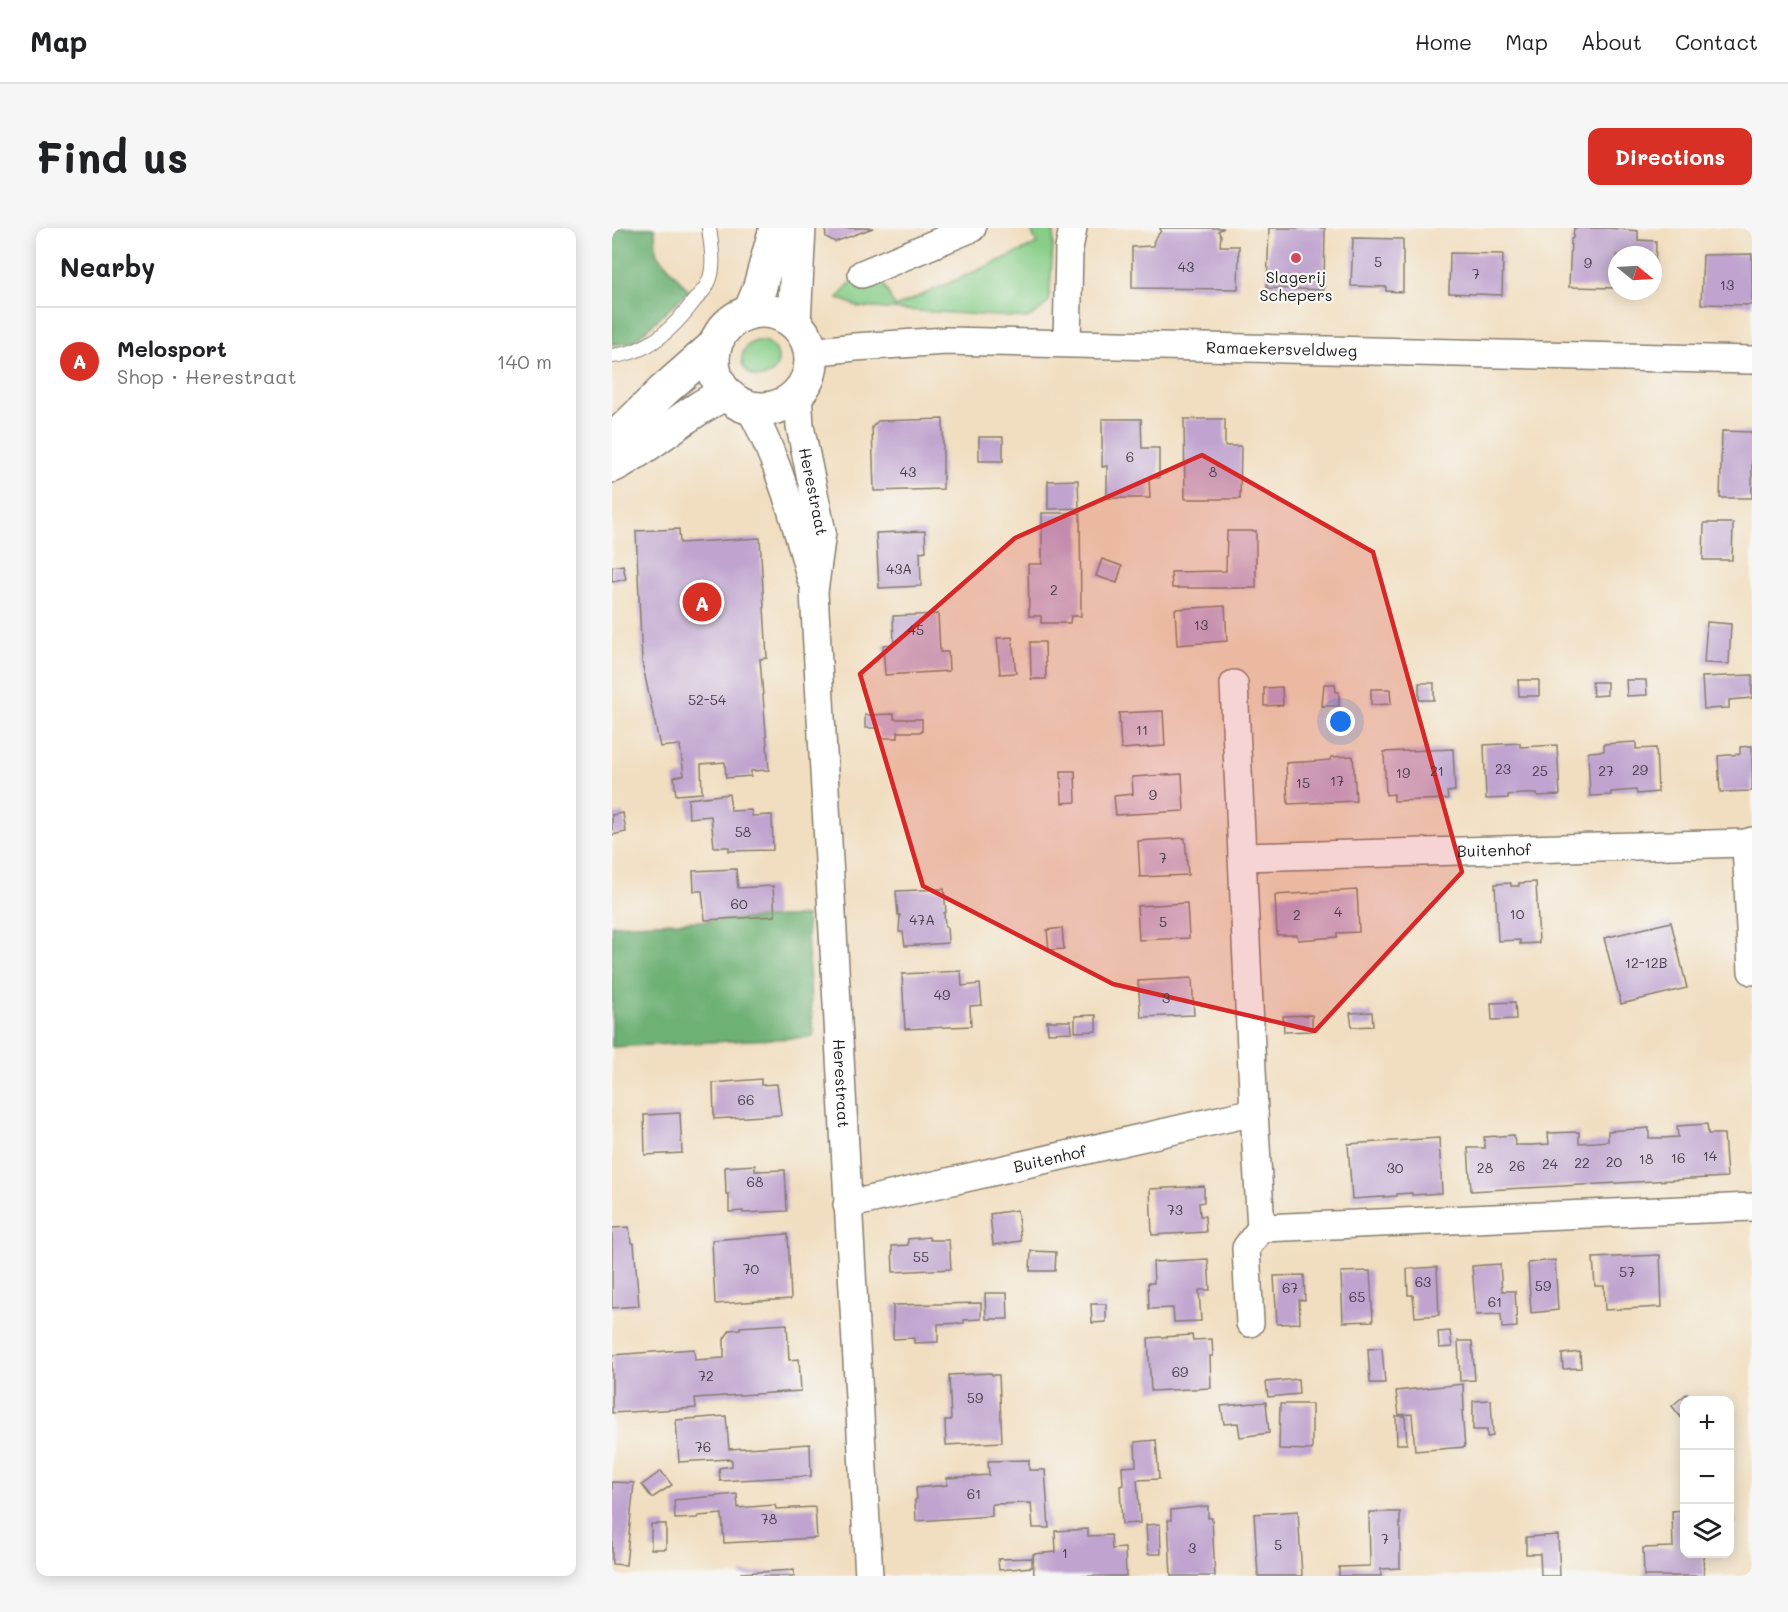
<!DOCTYPE html>
<html lang="en">
<head>
<meta charset="utf-8">
<style>
	:root { --surface:#fff; --page:#f6f6f6; --text:#202124; --muted:#757577; --line:#e0e0e0; --accent:#d93025 }
	body { margin:0; font-family:Mali,sans-serif; background:var(--page); color:var(--text) }
	.controls { position:absolute; right:18px; bottom:18px; display:grid; overflow:hidden; border-radius:12px; box-shadow:0 3px 15px #0003 }
	.controls button { width:54px; height:54px; display:grid; place-items:center; padding:0; border:0; border-bottom:2px solid var(--line); background:var(--surface); color:var(--text); font:30px sans-serif }
	.compass { position:absolute; left:996px; top:18px; width:54px; height:54px; border-radius:50%; background:var(--surface); box-shadow:0 3px 15px #0003; rotate:108deg }
	.you { position:absolute; left:729px; top:494px; width:21px; height:21px; margin:-15px; border:4px solid #fff; border-radius:50%; background:#1a73e8; box-shadow:0 0 0 9px #1a73e833 }
	.badge { display:grid; place-items:center; width:39px; height:39px; border-radius:50%; background:var(--accent); color:#fff; font-size:20px; font-weight:700 }
	.pin { position:absolute; translate:-50% -50%; border:3px solid #fff; box-shadow:0 2px 6px #0006 }
	.list { margin:0; padding:0; list-style:none }
	h2 { display:flex; justify-content:space-between; align-items:center; height:78px; margin:0; padding:0 24px; font-size:26px }
	h2 small { font-size:20px; font-weight:400; color:var(--muted) }
	.list li { display:grid; grid-template-columns:39px 1fr auto; gap:18px; align-items:center; box-sizing:border-box; height:108px; padding:0 24px; border-top:2px solid var(--line) }
	.list b { display:block; font-size:22px; white-space:nowrap }
	.list p { margin:0; font-size:20px; white-space:nowrap; color:var(--muted) }
	.list em { font-size:20px; font-style:normal; color:var(--muted) }
	.icon { flex:none; width:33px; height:33px; fill:none; stroke:currentColor; stroke-width:2; stroke-linecap:round; stroke-linejoin:round }
	.map { position:relative; flex:none; width:1140px; height:1348px; overflow:hidden; border-radius:12px }
	header { display:flex; align-items:center; gap:36px; box-sizing:border-box; height:84px; padding:0 30px; background:var(--surface); border-bottom:2px solid var(--line) }
	header strong { font-size:28px }
	nav { display:flex; gap:33px; margin-inline-start:auto; font-size:21px }
	.intro { display:flex; align-items:center; justify-content:space-between; box-sizing:border-box; height:144px; padding:0 36px }
	h1 { margin:0; font-size:42px }
	.button { padding:15px 27px; border-radius:12px; background:var(--accent); color:#fff; font-size:21px; font-weight:700 }
	main { display:flex; gap:36px; padding:0 36px }
	aside { flex:1; background:var(--surface); border-radius:12px; box-shadow:0 3px 15px #0003 }
	.map>svg:first-child { display:block }
	.green { fill:#88ce89; stroke:#527552; stroke-width:1.5 }
	.forest { fill:#6eb175; stroke:#456648; stroke-width:1.5 }
	.building { fill:#c0a4cf }
	.lines { fill:none; stroke-linecap:round; stroke-linejoin:round }
	.service-casing { stroke:#867d6e; stroke-width:16 }
	.minor-casing { stroke:#867d6e; stroke-width:30 }
	.tertiary-casing { stroke:#867d6e; stroke-width:36 }
	.service { stroke:#fff; stroke-width:14 }
	.minor { stroke:#fff; stroke-width:27 }
	.tertiary { stroke:#fff; stroke-width:33 }
	.marked { fill:#d62828; fill-opacity:0.2; stroke:#d62828; stroke-width:4.5; stroke-linejoin:round }
	.poi-dot { fill:#d1495b; stroke:#f6f6f2; stroke-width:2 }
	.labels { text-anchor:middle; stroke-width:4.5; stroke-linejoin:round; paint-order:stroke }
	.number-label { font-size:14px; fill:#453e49 }
	.poi-label { font-size:16px; fill:#1c1c1c; stroke:#f6f6f2 }
	.street-label { font-size:16px; fill:#1c1c1c; stroke:#f6f6f2 }
</style>
</head>
<body>
<header>
<strong>Map</strong>
<nav><a>Home</a><a>Map</a><a>About</a><a>Contact</a></nav>
</header>
<div class="intro"><h1>Find us</h1><a class="button">Directions</a></div>
<main>
<aside>
<h2>Nearby<small></small></h2>
<ul class="list">
<li><span class="badge">A</span><div><b>Melosport</b><p>Shop · Herestraat</p></div><em>140 m</em></li>
</ul>
</aside>
<div class="map">
<svg width="1140" height="1348" viewBox="0 0 1140 1348">
	<rect width="100%" height="100%" fill="#f6f6f2"/>
	<filter id="ink" filterUnits="userSpaceOnUse"><feTurbulence type="fractalNoise" baseFrequency=".0167" numOctaves="2"/><feDisplacementMap in="SourceGraphic" scale="12" xChannelSelector="R" yChannelSelector="G"/><feConvolveMatrix kernelMatrix="1 2 1 2 8 2 1 2 1" color-interpolation-filters="sRGB"/></filter>
	<filter id="wash" filterUnits="userSpaceOnUse"><feTurbulence type="fractalNoise" baseFrequency=".008" numOctaves="4" result="noise"/><feDisplacementMap in="SourceGraphic" scale="24" xChannelSelector="R" yChannelSelector="G"/><feGaussianBlur stdDeviation="1.35" result="paint"/><feColorMatrix in="noise" values="0 0 0 0 0 0 0 0 0 0 0 0 0 0 0 0 0 1.4 0 .05"/><feComposite in="paint" operator="in"/></filter>
	<g filter="url(#wash)">
		<rect width="100%" height="100%" fill="#f1dec0"/>
		<g class="green">
			<path d="M418 0H434L442 4 437 73 428 82 416 90 247 79 226 70 236 57 253 48 270 53 283 79 425 16Z"/>
			<circle cx="148" cy="131" r="18"/>
		</g>
		<g class="forest">
			<path d="M0 0H43L44 24 77 63 21 114 0 117Z"/>
			<path d="M194 688 201 809 0 819V697Z"/>
		</g>
		<g id="blocks">
			<g class="building">
				<path d="M213 0H261L223 14 214 9Z"/>
				<path d="M548 0H612L606 3 609 7 608 18H627L626 61 520 60V19L541 18 542 12 549 3Z"/>
				<path d="M657 0H713L712 62 655 60Z"/>
				<path d="M962 0H996L1026 3V12L1044 13 1043 52H1041V27H1005V60L957 59 959 11 961 10Z"/>
				<path d="M741 10 791 11V64L774 63V59L739 58Z"/>
				<path d="M838 25 891 26 890 67 837 65Z"/>
				<path d="M1140 26V77L1089 76 1091 27Z"/>
				<path d="M331 191V261L262 263 260 199 266 193Z"/>
				<path d="M490 191H529L530 220H547V250H537L538 270H495V238L490 239Z"/>
				<path d="M572 191H613V218H629L628 271H573Z"/>
				<path d="M1110 203 1140 204V270H1108Z"/>
				<rect x="367" y="209" width="24" height="24"/>
				<path d="M466 252 467 280 436 281V253Z"/>
				<path d="M430 285H468L469 388H459L458 395H429V388H417L416 336H430Z"/>
				<path d="M1092 295H1121L1120 332H1091Z"/>
				<path d="M67 301 68 315 148 310 155 430 148 431 157 542 139 543V548L114 550 113 534 89 536 90 565 64 567 62 549 72 547 68 517 48 519 30 434 24 303Z"/>
				<path d="M313 303 314 323 308 324 309 358 267 360 264 305Z"/>
				<path d="M615 303H644V360H560L559 344 614 343Z"/>
				<path d="M490 331 510 338 505 355 484 348Z"/>
				<path d="M11 337 14 351 0 354V339Z"/>
				<path d="M613 378 615 413 565 417 563 381Z"/>
				<path d="M326 386 328 424H336L337 443 273 447 271 417 282 416 281 388Z"/>
				<path d="M1095 394 1119 396 1117 436 1092 435Z"/>
				<path d="M400 409 404 445 388 446 385 410Z"/>
				<path d="M418 414H433L434 451H419Z"/>
				<path d="M1140 447V470L1117 472V480L1092 481 1090 449Z"/>
				<path d="M906 452H927V468H907Z"/>
				<path d="M1014 452H1034L1035 467 1015 468Z"/>
				<path d="M980 454H995V467L981 468Z"/>
				<rect x="807" y="455" width="15" height="17"/>
				<path d="M712 456H723L724 464H727V478H710Z"/>
				<path d="M670 459 671 477 652 478V460Z"/>
				<path d="M759 461H778L779 476 759 477Z"/>
				<path d="M551 483 553 518 509 521 507 485Z"/>
				<path d="M282 486V491H310V504H286V510H267L266 500H253V487Z"/>
				<path d="M1024 514V521L1044 520 1046 564 1025 566 1024 562 999 564V567L978 568 976 524 992 523V516Z"/>
				<path d="M908 515V519L945 517 948 567 926 568 925 566H911L896 567V570L874 571 872 517Z"/>
				<path d="M1140 518V563L1108 564 1106 528 1128 526V519Z"/>
				<path d="M841 521 843 563 835 564 836 571 782 573V566L774 567 772 524Z"/>
				<path d="M741 528 744 573 676 576 674 535 707 533 718 532 719 529Z"/>
				<path d="M449 543H463L464 574 450 575Z"/>
				<path d="M570 546 572 583 504 587 502 568 521 566 520 549Z"/>
				<path d="M117 566 119 583 139 582 140 588 160 587 161 622 117 623V619H102L99 588 77 590 76 571Z"/>
				<path d="M11 585 14 604 0 607V587Z"/>
				<path d="M573 610 576 647 528 649 526 613Z"/>
				<path d="M124 641 126 660 161 658 163 688 93 692 90 663H82L81 643Z"/>
				<path d="M924 654 927 715 908 716V712L886 713 883 656 899 655V658H907V655Z"/>
				<path d="M332 661 334 684 332 685 333 699H335L336 715 293 718 291 704H287L288 687H286L284 663Z"/>
				<path d="M745 662 747 704 725 705V709L686 712 685 707H665L663 667Z"/>
				<path d="M575 675 577 710 527 712 525 678Z"/>
				<path d="M1059 694 1075 760 1009 776 992 710Z"/>
				<path d="M450 700 452 721 437 722 435 702Z"/>
				<path d="M349 743 350 758 368 756 370 777 358 778 359 798 293 801 290 746Z"/>
				<path d="M580 750 582 787 529 789 526 753Z"/>
				<path d="M903 774 904 791 880 792 879 775Z"/>
				<path d="M760 784 761 798 740 799 738 785Z"/>
				<path d="M484 787V803L463 804V788Z"/>
				<path d="M700 787V803L672 804 671 788Z"/>
				<path d="M435 793H459L460 804 436 805Z"/>
				<path d="M149 851V857L165 856 169 887 102 891 101 855Z"/>
				<path d="M68 885 70 925 33 927 32 887Z"/>
				<path d="M1095 896 1096 906H1112L1115 949 859 963 856 920H873L872 909 902 907 903 917H920L937 916 936 905 967 904V915L985 914 996 913V903L1037 900V910H1049L1066 909 1065 898Z"/>
				<path d="M827 910 830 965 800 967V965L785 966V968L740 971 736 916Z"/>
				<path d="M143 937V943L173 942 175 983 131 985V983L117 984V966H114L113 939Z"/>
				<path d="M592 958V974L587 975 588 988H593L594 1004 540 1007 538 961Z"/>
				<path d="M405 982 409 1013 381 1017 378 986Z"/>
				<path d="M17 999 19 1015H22L27 1078 0 1080V1000Z"/>
				<path d="M176 1006 179 1071 103 1076 100 1012Z"/>
				<path d="M317 1009 318 1012H337L339 1041 281 1044 280 1018 296 1017V1011Z"/>
				<path d="M419 1023 444 1024 443 1043H418Z"/>
				<path d="M1048 1027 1050 1079 993 1082 992 1058H983L981 1030Z"/>
				<path d="M596 1031 598 1062H587L589 1093 562 1094 561 1080 537 1081 536 1055H542L541 1034Z"/>
				<path d="M943 1032 946 1082 919 1085 916 1035Z"/>
				<path d="M888 1036 890 1063H903L905 1099 890 1100 889 1086 864 1087 860 1038Z"/>
				<path d="M825 1039 827 1087 803 1089 801 1067H796L795 1041Z"/>
				<path d="M758 1043 761 1093 731 1094 729 1044Z"/>
				<path d="M692 1047 693 1072H687L688 1095 665 1096 662 1048Z"/>
				<path d="M373 1065H395L396 1091H374Z"/>
				<path d="M369 1075V1091L352 1092V1095L326 1096V1114L302 1115V1110L281 1111V1077Z"/>
				<path d="M479 1076H494V1094L480 1095Z"/>
				<path d="M175 1096 177 1132 187 1131 189 1163 83 1170 84 1180 0 1185V1127L82 1121 83 1132 112 1130V1111L118 1102 128 1101V1099Z"/>
				<path d="M838 1103 840 1119 827 1120 826 1104Z"/>
				<path d="M580 1107 581 1112 600 1111 601 1128H598L599 1160 539 1163 536 1110Z"/>
				<path d="M846 1113H860L863 1152 848 1153Z"/>
				<path d="M770 1120 773 1155H758L756 1121Z"/>
				<path d="M968 1124 969 1140 951 1141 950 1126Z"/>
				<path d="M379 1145 380 1147H387L390 1214 334 1217 333 1192H339L337 1147Z"/>
				<path d="M686 1151 687 1166 656 1169 654 1154Z"/>
				<path d="M851 1156 852 1183H850L853 1219 803 1223 800 1186 787 1187 784 1163Z"/>
				<path d="M1074 1166 1079 1172H1072L1071 1192 1060 1178Z"/>
				<path d="M879 1172 881 1208 875 1209V1202H861V1173Z"/>
				<path d="M654 1174 657 1205 628 1209 626 1195 612 1196 609 1178Z"/>
				<path d="M668 1176H700V1222L667 1221Z"/>
				<path d="M114 1188 117 1221 198 1216 199 1248 108 1253 107 1240 120 1238V1233L117 1231 67 1234 64 1192Z"/>
				<path d="M784 1188H793L795 1216H785Z"/>
				<path d="M544 1212 547 1251 525 1252 528 1295 510 1296 508 1258 511 1257 510 1239 524 1238 523 1214Z"/>
				<path d="M417 1232V1242H433L437 1300H421L419 1275 380 1276V1288L304 1293 303 1272 305 1271 304 1260 335 1257V1250L377 1247 376 1233Z"/>
				<path d="M49 1243 60 1257 40 1270 30 1257Z"/>
				<path d="M0 1254 22 1255 14 1337 0 1336Z"/>
				<path d="M1118 1262H1120L1121 1293H1118Z"/>
				<path d="M125 1266 126 1280 163 1277 164 1281 203 1279 205 1310 112 1315 110 1286 86 1288 85 1290 63 1291 62 1272Z"/>
				<path d="M596 1278V1290H600L603 1348H559L556 1292H559V1282Z"/>
				<path d="M1072 1282V1326H1091L1092 1348H1032L1031 1320 1061 1319 1060 1283Z"/>
				<path d="M686 1283 690 1348H646L642 1286Z"/>
				<path d="M757 1284H788V1340L769 1341V1348H727V1339L758 1338Z"/>
				<rect x="39" y="1296" width="15" height="25"/>
				<path d="M548 1296 549 1326H536L534 1297Z"/>
				<path d="M476 1301V1308L499 1307 500 1321 513 1320 514 1348H422L421 1326 444 1324 443 1303Z"/>
				<path d="M946 1307 948 1348H929L928 1326H914V1309Z"/>
				<path d="M420 1330V1339L387 1342 386 1331Z"/>
				<path d="M182 1342V1348H129V1345Z"/>
			</g>
		</g>
	</g>
	<g filter="url(#ink)">
		<use href="#blocks" fill-opacity="0" stroke="#867d6e" stroke-width="1.5"/>
		<g class="lines">
			<g class="service-casing">
				<path id="service" d="M0 128C36 125 61 101 82 73 86 68 93 62 96 55 104 40 99 16 97 0"/>
			</g>
			<g class="minor-casing">
				<g id="minor">
					<path d="M250 46 360 0"/>
					<path d="M455 115 457 21 461 0"/>
					<path id="s1" d="M199 124 243 119 334 113 1140 132"/>
					<path id="s2" d="M186 165 188 198 210 304 202 364 257 1348"/>
					<path d="M138 180C167 234 183 292 199 351"/>
					<path d="M622 456 642 884 649 1000 1140 979"/>
					<path d="M1134 615 1140 743"/>
					<path id="s3" d="M630 629 1134 615 1140 613"/>
					<path id="s4" d="M235 977 642 884"/>
					<path d="M638 1095 634 1020 649 1000"/>
				</g>
			</g>
			<g class="tertiary-casing">
				<g id="tertiary">
					<circle cx="150" cy="132" r="49"/>
					<path d="M138 84 147 62 164 0"/>
					<path d="M182 94 187 0"/>
					<path d="M0 213 51 163 102 118"/>
					<path d="M0 238C40 218 72 185 113 166"/>
				</g>
			</g>
			<use href="#service" class="service"/>
			<use href="#minor" class="minor"/>
			<use href="#tertiary" class="tertiary"/>
		</g>
	</g>
	<path class="marked" d="M590 227 761 324 850 644 703 803 501 756 311 658 248 446 403 310Z"/>
	<circle class="poi-dot" cx="684" cy="30" r="6"/>
	<g class="labels">
		<g class="number-label">
			<text x="766" y="39">5</text>
			<text x="976" y="40">9</text>
			<text x="574" y="44">43</text>
			<text x="864" y="51">7</text>
			<text x="1115" y="62">13</text>
			<text x="518" y="234">6</text>
			<text x="296" y="249">43</text>
			<text x="601" y="249">8</text>
			<text x="287" y="346">43A</text>
			<text x="442" y="367">2</text>
			<text x="589" y="402">13</text>
			<text x="304" y="407">45</text>
			<text x="95" y="477">52-54</text>
			<text x="530" y="507">11</text>
			<text x="891" y="546">23</text>
			<text x="1028" y="547">29</text>
			<text x="825" y="548">21</text>
			<text x="928" y="548">25</text>
			<text x="994" y="548">27</text>
			<text x="791" y="550">19</text>
			<text x="725" y="558">17</text>
			<text x="691" y="560">15</text>
			<text x="541" y="572">9</text>
			<text x="131" y="609">58</text>
			<text x="551" y="635">7</text>
			<text x="127" y="681">60</text>
			<text x="726" y="689">4</text>
			<text x="905" y="691">10</text>
			<text x="685" y="692">2</text>
			<text x="310" y="697">47A</text>
			<text x="551" y="699">5</text>
			<text x="1034" y="740">12-12B</text>
			<text x="330" y="772">49</text>
			<text x="554" y="775">3</text>
			<text x="134" y="877">66</text>
			<text x="1098" y="933">14</text>
			<text x="1066" y="935">16</text>
			<text x="1034" y="936">18</text>
			<text x="1002" y="939">20</text>
			<text x="970" y="940">22</text>
			<text x="938" y="941">24</text>
			<text x="905" y="943">26</text>
			<text x="783" y="945">30</text>
			<text x="873" y="945">28</text>
			<text x="143" y="959">68</text>
			<text x="563" y="987">73</text>
			<text x="309" y="1034">55</text>
			<text x="139" y="1046">70</text>
			<text x="1015" y="1049">57</text>
			<text x="811" y="1059">63</text>
			<text x="931" y="1063">59</text>
			<text x="678" y="1065">67</text>
			<text x="745" y="1074">65</text>
			<text x="883" y="1079">61</text>
			<text x="568" y="1149">69</text>
			<text x="94" y="1153">72</text>
			<text x="363" y="1175">59</text>
			<text x="91" y="1224">76</text>
			<text x="362" y="1271">61</text>
			<text x="157" y="1296">78</text>
			<text x="773" y="1316">7</text>
			<text x="666" y="1322">5</text>
			<text x="580" y="1325">3</text>
			<text x="453" y="1330">1</text>
		</g>
		<g class="poi-label">
			<text x="684" y="55">Slagerij<tspan x="684" dy="18">Schepers</tspan></text>
		</g>
		<g class="street-label">
			<text dy="6" stroke="none"><textPath href="#s1" startOffset="471">Ramaekersveldweg</textPath></text>
			<text dy="6" stroke="none"><textPath href="#s2" startOffset="100">Herestraat</textPath></text>
			<text dy="6" stroke="none"><textPath href="#s3" startOffset="252">Buitenhof</textPath></text>
			<text dy="6" stroke="none"><textPath href="#s2" startOffset="694">Herestraat</textPath></text>
			<text dy="6" stroke="none"><textPath href="#s4" startOffset="208">Buitenhof</textPath></text>
		</g>
	</g>
</svg>
<div class="controls">
<button>+</button>
<button>−</button>
<button><svg class="icon" aria-label="layers" viewBox="0 0 24 24"><path d="M12 4l9 5-9 5-9-5zM3 14l9 5 9-5"/></svg></button>
</div>
<svg class="compass" viewBox="-18 -18 36 36"><path d="M0-13l5 13h-10z" fill="#e53935"/><path d="M0 13l5-13h-10z" fill="#757577"/></svg>
<div class="you"></div>
<div class="pin badge" style="left:90px;top:374px">A</div>
</div>
</main>
</body>
</html>
